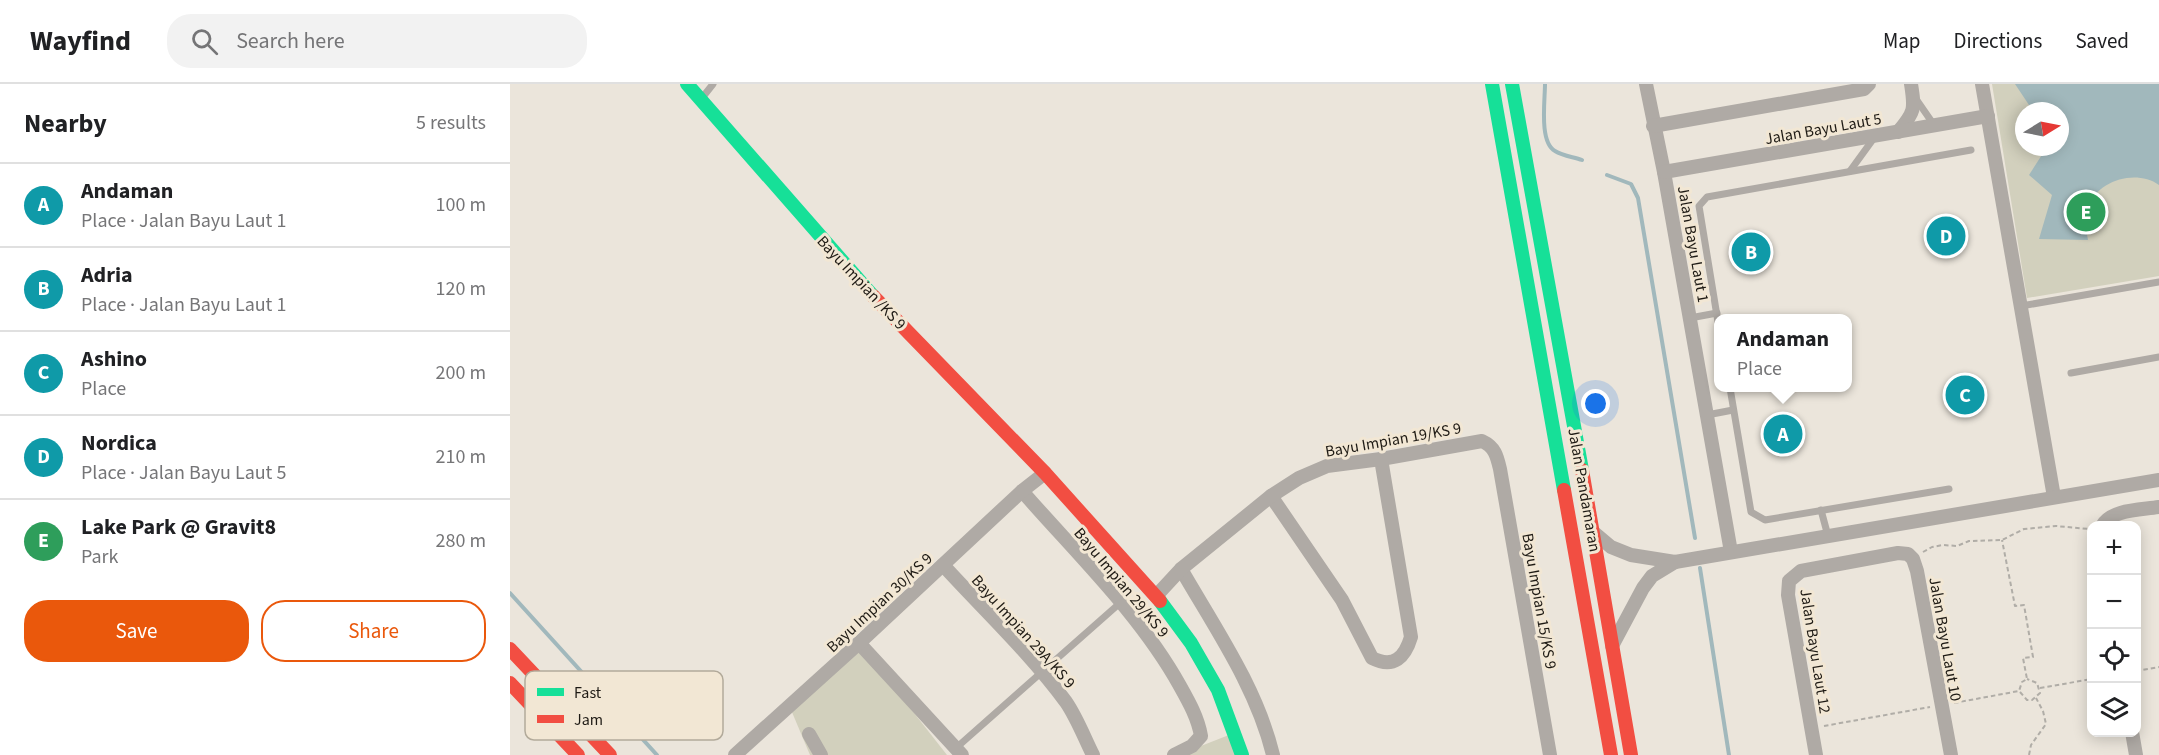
<!DOCTYPE html>
<html lang="en">
<head>
<meta charset="utf-8">
<style>
	:root { --surface:#fff; --page:#f2f2f2; --text:#202124; --muted:#757577; --line:#e0e0e0; --accent:#ea580c }
	body { margin:0; font-family:"Source Sans 3",sans-serif; background:var(--page); color:var(--text) }
	.controls { position:absolute; right:18px; bottom:18px; display:grid; overflow:hidden; border-radius:12px; box-shadow:0 3px 15px #0003 }
	.controls button { width:54px; height:54px; display:grid; place-items:center; padding:0; border:0; border-bottom:2px solid var(--line); background:var(--surface); color:var(--text); font:30px sans-serif }
	.compass { position:absolute; left:1505px; top:18px; width:54px; height:54px; border-radius:50%; background:var(--surface); box-shadow:0 3px 15px #0003; rotate:80deg }
	.you { position:absolute; left:1086px; top:320px; width:21px; height:21px; margin:-15px; border:4px solid #fff; border-radius:50%; background:#1a73e8; box-shadow:0 0 0 9px #1a73e833 }
	.badge { display:grid; place-items:center; width:39px; height:39px; border-radius:50%; background:var(--accent); color:#fff; font-size:20px; font-weight:700 }
	.pin { position:absolute; translate:-50% -50%; border:3px solid #fff; box-shadow:0 2px 6px #0006 }
	.popup { position:absolute; left:1204px; top:230px; width:138px; height:78px; box-sizing:border-box; display:grid; place-content:center; border-radius:12px; background:var(--surface); filter:drop-shadow(0 2px 4px #0005); font-size:20px; white-space:nowrap; color:var(--muted) }
	.popup b { font-size:22px; color:var(--text) }
	.popup::after { content:''; position:absolute; left:50%; top:100%; margin-left:-12px; border:12px solid transparent; border-top-color:var(--surface) }
	.list { margin:0; padding:0; list-style:none }
	h2 { display:flex; justify-content:space-between; align-items:center; height:78px; margin:0; padding:0 24px; font-size:26px }
	h2 small { font-size:20px; font-weight:400; color:var(--muted) }
	.list li { display:grid; grid-template-columns:39px 1fr auto; gap:18px; align-items:center; box-sizing:border-box; height:84px; padding:0 24px; border-top:2px solid var(--line) }
	.list b { display:block; font-size:22px; white-space:nowrap }
	.list p { margin:0; font-size:20px; white-space:nowrap; color:var(--muted) }
	.list em { font-size:20px; font-style:normal; color:var(--muted) }
	.actions { display:flex; gap:12px; padding:18px 24px }
	.actions a { flex:1; padding:14px 0; border:2px solid var(--accent); border-radius:24px; text-align:center; font-size:21px; color:var(--accent) }
	.actions .main { background:var(--accent); color:#fff }
	.icon { flex:none; width:33px; height:33px; fill:none; stroke:currentColor; stroke-width:2; stroke-linecap:round; stroke-linejoin:round }
	.map { position:relative; flex:none; width:1649px; height:671px; overflow:hidden }
	header { display:flex; align-items:center; gap:36px; box-sizing:border-box; height:84px; padding:0 30px; background:var(--surface); border-bottom:2px solid var(--line) }
	header strong { font-size:28px }
	nav { display:flex; gap:33px; margin-inline-start:auto; font-size:21px }
	.search { width:420px; height:54px; background:var(--page); display:flex; align-items:center; gap:15px; box-sizing:border-box; padding:0 21px; border-radius:24px; color:var(--muted); font-size:22px }
	main { display:flex }
	aside { flex:1; background:var(--surface) }
	.map>svg:first-child { display:block }
	.green { fill:#d2d0bd; fill-rule:evenodd }
	.water { fill:#a1b8bc }
	.lines { fill:none; stroke-linecap:round; stroke-linejoin:round }
	.stream { stroke:#a1b8bc; stroke-width:4 }
	.path { stroke:#b0ada7; stroke-width:2; stroke-dasharray:4.5 3; stroke-linecap:butt }
	.lane { stroke:#afaaa5; stroke-width:7 }
	.street { stroke:#afaaa5; stroke-width:14 }
	.fast { stroke:#16e098; stroke-width:14 }
	.jam { stroke:#f24e42; stroke-width:14 }
	.labels { text-anchor:middle; stroke-width:6; stroke-linejoin:round; paint-order:stroke }
	.street-label { font-size:16px; fill:#1e1a14; stroke:#f2e7d4 }
	.key { fill:#f2e7d4; stroke:#b2aa9a; stroke-width:1.5 }
	.key-label { font-size:16px; fill:#1e1a14 }
</style>
</head>
<body>
<header>
<strong>Wayfind</strong>
<div class="search"><svg class="icon" aria-label="search" viewBox="0 0 24 24"><circle cx="10" cy="10" r="6"/><path d="M15 15l6 6"/></svg>Search here</div>
<nav><a>Map</a><a>Directions</a><a>Saved</a></nav>
</header>
<main>
<aside>
<h2>Nearby<small>5 results</small></h2>
<ul class="list">
<li><span class="badge" style="background:#0f9aa8">A</span><div><b>Andaman</b><p>Place · Jalan Bayu Laut 1</p></div><em>100 m</em></li>
<li><span class="badge" style="background:#0f9aa8">B</span><div><b>Adria</b><p>Place · Jalan Bayu Laut 1</p></div><em>120 m</em></li>
<li><span class="badge" style="background:#0f9aa8">C</span><div><b>Ashino</b><p>Place</p></div><em>200 m</em></li>
<li><span class="badge" style="background:#0f9aa8">D</span><div><b>Nordica</b><p>Place · Jalan Bayu Laut 5</p></div><em>210 m</em></li>
<li><span class="badge" style="background:#2e9e5b">E</span><div><b>Lake Park @ Gravit8</b><p>Park</p></div><em>280 m</em></li>
</ul>
<div class="actions"><a class="main">Save</a><a>Share</a></div>
</aside>
<div class="map">
<svg width="1649" height="671" viewBox="0 0 1649 671">
	<rect width="100%" height="100%" fill="#ebe5db"/>
	<g class="green">
		<path d="M1482 0H1649V192L1517 214ZM1514 27H1550V63H1514Z"/>
		<path d="M349 559 437 671H300L279 621Z"/>
		<path d="M724 649 728 671H668Z"/>
	</g>
	<path class="water" d="M1505 0H1649V101C1626 85 1587 96 1578 124 1574 135 1576 145 1578 156L1529 155 1542 111 1519 91 1537 63H1550V27H1523Z"/>
	<g class="lines">
		<g class="stream">
			<path d="M1035 0C1035 17 1029 58 1045 67 1053 72 1064 73 1072 76"/>
			<path d="M1097 91 1121 100 1128 114 1185 454"/>
			<path d="M1190 484 1219 671"/>
			<path d="M0 509 147 671"/>
		</g>
		<g class="path">
			<path d="M1413 468 1422 463 1433 461 1447 462 1459 457 1492 456 1514 445 1546 442 1579 445"/>
			<path d="M1626 587 1649 583"/>
			<path d="M1530 604 1582 595"/>
			<path d="M1510 608 1517 616H1522L1530 609 1527 599 1517 595"/>
			<path d="M1444 619 1509 607 1512 598 1517 595 1513 574 1523 573 1514 521 1505 522 1492 456"/>
			<path d="M1314 642 1420 623"/>
			<path d="M1519 671 1521 661 1536 640 1533 627 1526 614"/>
		</g>
		<g class="lane">
			<path d="M192 14 203 0"/>
			<path d="M1406 15 1424 41"/>
			<path d="M1340 87 1364 54"/>
			<path d="M1511 222 1649 198"/>
			<path d="M1180 234 1207 229"/>
			<path d="M1208 238 1189 122 1197 113 1461 66"/>
			<path d="M1561 289 1649 273"/>
			<path d="M1220 304 1241 428 1255 436 1439 405"/>
			<path d="M1197 331 1223 326"/>
			<path d="M1311 426 1318 452"/>
			<path d="M446 664 610 519"/>
		</g>
		<g class="street">
			<path d="M1136 0 1154 88 1221 468"/>
			<path d="M1472 0 1544 413"/>
			<path d="M1143 42 1354 5 1359 0"/>
			<path d="M1388 48C1405 28 1405 25 1401 0"/>
			<path d="M1154 88 1478 32"/>
			<path d="M512 407C566 469 630 530 670 602 679 618 688 634 691 652L682 662 664 671"/>
			<path d="M761 412 832 516 862 574C884 585 895 573 901 553L871 375"/>
			<path d="M1592 442C1601 425 1632 426 1649 423"/>
			<path d="M1082 447 1101 463 1121 471 1165 478 1649 396"/>
			<path d="M433 481C474 526 520 569 556 618 567 634 574 653 583 671"/>
			<path d="M671 485C705 544 747 604 763 671"/>
			<path d="M646 512 671 485 761 412 789 394 817 382 871 375 972 357C985 363 987 372 990 385L1040 671"/>
			<path d="M349 559 452 671"/>
			<path d="M1102 562 1133 504 1142 492 1165 478"/>
			<path d="M1622 648 1626 671"/>
			<path d="M299 650 311 671"/>
			<path d="M225 671 349 559 512 407 535 389"/>
			<path d="M1306 671 1278 511 1279 497 1291 487 1388 469 1398 470 1403 475 1407 487 1441 671"/>
		</g>
		<g class="fast">
			<path d="M177 0 363 212"/>
			<path d="M982 0 1054 406"/>
			<path d="M1002 0 1072 386"/>
			<path d="M650 517 681 559 708 606 732 671"/>
		</g>
		<g class="jam">
			<path d="M363 212 535 389 650 517"/>
			<path d="M1072 386 1121 671"/>
			<path d="M1054 406 1101 671"/>
			<path d="M0 565 100 671"/>
			<path d="M0 599 68 671"/>
		</g>
	</g>
	<g class="labels">
		<g class="street-label">
			<text transform="translate(1313 44) rotate(-10)" y="6">Jalan Bayu Laut 5</text>
			<text transform="translate(1184 160) rotate(80)" y="6">Jalan Bayu Laut 1</text>
			<text transform="translate(352 198) rotate(47)" y="6">Bayu Impian /KS 9</text>
			<text transform="translate(883 355) rotate(-10)" y="6">Bayu Impian 19/KS 9</text>
			<text transform="translate(1075 406) rotate(80)" y="6">Jalan Pandamaran</text>
			<text transform="translate(612 498) rotate(50)" y="6">Bayu Impian 29/KS 9</text>
			<text transform="translate(1030 517) rotate(80)" y="6">Bayu Impian 15/KS 9</text>
			<text transform="translate(369 518) rotate(-43)" y="6">Bayu Impian 30/KS 9</text>
			<text transform="translate(514 547) rotate(48)" y="6">Bayu Impian 29A/KS 9</text>
			<text transform="translate(1436 555) rotate(80)" y="6">Jalan Bayu Laut 10</text>
			<text transform="translate(1306 567) rotate(81)" y="6">Jalan Bayu Laut 12</text>
		</g>
	</g>
	<rect x="15" y="587" width="198" height="69" rx="9" class="key"/>
	<rect x="27" y="604" width="27" height="8" fill="#16e098"/>
	<rect x="27" y="631" width="27" height="8" fill="#f24e42"/>
	<g class="key-label">
		<text x="64" y="614">Fast</text>
		<text x="64" y="641">Jam</text>
	</g>
</svg>
<div class="controls">
<button>+</button>
<button>−</button>
<button><svg class="icon" aria-label="locate" viewBox="0 0 24 24"><circle cx="12" cy="12" r="6"/><path d="M12 2v4M12 18v4M2 12h4M18 12h4"/></svg></button>
<button><svg class="icon" aria-label="layers" viewBox="0 0 24 24"><path d="M12 4l9 5-9 5-9-5zM3 14l9 5 9-5"/></svg></button>
</div>
<svg class="compass" viewBox="-18 -18 36 36"><path d="M0-13l5 13h-10z" fill="#e53935"/><path d="M0 13l5-13h-10z" fill="#757577"/></svg>
<div class="you"></div>
<div class="pin badge" style="left:1273px;top:350px;background:#0f9aa8">A</div>
<div class="popup"><b>Andaman</b>Place</div>
<div class="pin badge" style="left:1241px;top:168px;background:#0f9aa8">B</div>
<div class="pin badge" style="left:1455px;top:311px;background:#0f9aa8">C</div>
<div class="pin badge" style="left:1436px;top:152px;background:#0f9aa8">D</div>
<div class="pin badge" style="left:1576px;top:128px;background:#2e9e5b">E</div>
</div>
</main>
</body>
</html>
